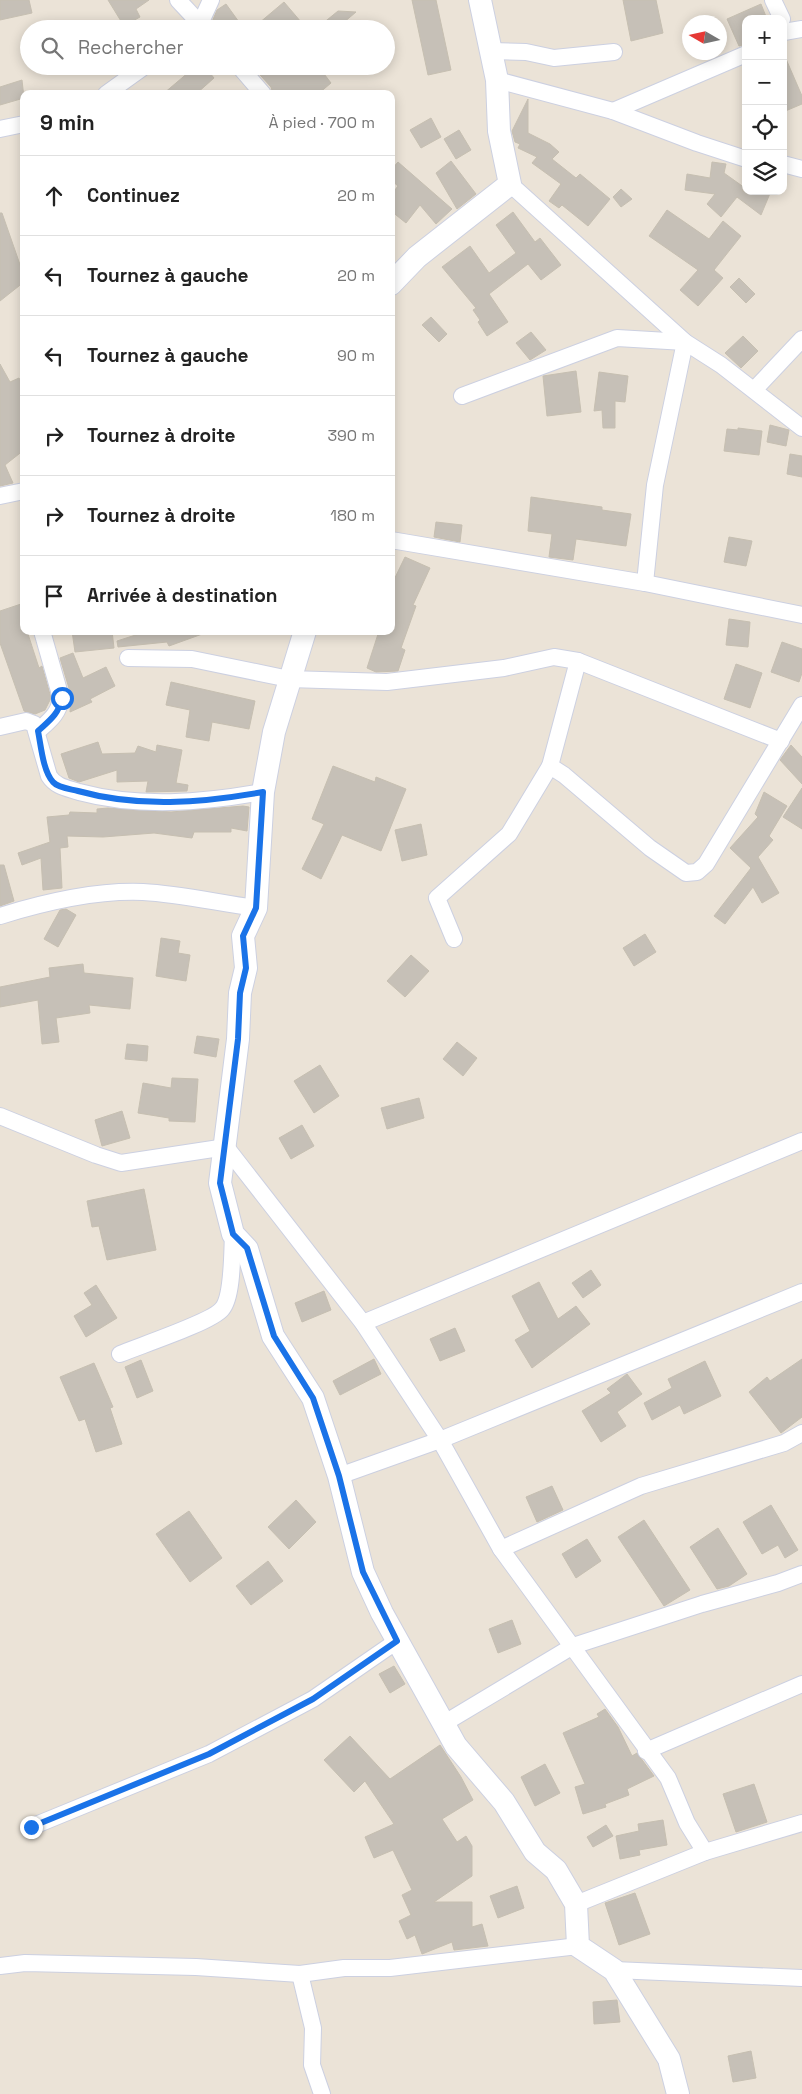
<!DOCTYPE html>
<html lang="fr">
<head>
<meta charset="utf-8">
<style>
	:root { --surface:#fff; --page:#f6f6f6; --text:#222; --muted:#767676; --line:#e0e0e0 }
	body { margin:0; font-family:"Space Grotesk",sans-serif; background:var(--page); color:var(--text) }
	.controls { position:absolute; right:15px; top:15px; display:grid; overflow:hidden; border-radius:10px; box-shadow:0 2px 12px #0003 }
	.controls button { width:45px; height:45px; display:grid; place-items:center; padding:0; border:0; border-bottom:1px solid var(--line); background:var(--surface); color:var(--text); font:25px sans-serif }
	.compass { position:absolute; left:682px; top:15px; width:45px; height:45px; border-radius:50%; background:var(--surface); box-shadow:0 2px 12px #0003; rotate:279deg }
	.stop { position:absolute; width:15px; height:15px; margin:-11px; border:4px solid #1a73e8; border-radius:50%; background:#fff }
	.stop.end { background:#1a73e8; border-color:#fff; box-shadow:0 1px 5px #0008 }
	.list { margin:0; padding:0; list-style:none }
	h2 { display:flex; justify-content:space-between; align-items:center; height:65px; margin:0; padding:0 20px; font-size:21px }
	h2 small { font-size:16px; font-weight:400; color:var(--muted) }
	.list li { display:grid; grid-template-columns:32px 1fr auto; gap:15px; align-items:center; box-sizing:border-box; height:80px; padding:0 20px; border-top:1px solid var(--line) }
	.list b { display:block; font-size:19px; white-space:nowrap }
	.list em { font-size:16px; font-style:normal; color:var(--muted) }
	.icon { flex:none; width:28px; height:28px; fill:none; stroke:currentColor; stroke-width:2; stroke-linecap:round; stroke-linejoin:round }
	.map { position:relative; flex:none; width:802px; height:2094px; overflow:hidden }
	.search { position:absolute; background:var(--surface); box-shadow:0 2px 12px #0003; left:20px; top:20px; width:375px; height:55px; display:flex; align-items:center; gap:12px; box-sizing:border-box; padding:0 18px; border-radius:28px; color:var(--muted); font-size:19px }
	.panel { position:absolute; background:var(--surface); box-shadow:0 2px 12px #0003; left:20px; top:90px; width:375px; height:545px; border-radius:10px }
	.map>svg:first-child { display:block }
	.building { fill:#c6c0b7; stroke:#c6bfb1 }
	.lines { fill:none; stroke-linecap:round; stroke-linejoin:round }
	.street-casing { stroke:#ccd0e1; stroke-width:18 }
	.secondary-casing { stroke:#ccd0e1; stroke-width:24 }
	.street { stroke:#fff; stroke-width:16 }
	.secondary { stroke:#fff; stroke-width:22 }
	.route { stroke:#1a73e8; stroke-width:6 }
</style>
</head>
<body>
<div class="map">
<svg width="802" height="2094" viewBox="0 0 802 2094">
	<rect width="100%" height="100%" fill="#ebe3d7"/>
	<g class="building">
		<path d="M0 0H29L32 13 0 20Z"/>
		<path d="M108 0H149L136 9 140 17 124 26Z"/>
		<path d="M412 0H436L451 70 428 75Z"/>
		<path d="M623 0H656L663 33 631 41Z"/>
		<path d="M284 2 307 29H252Z"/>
		<path d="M226 4 244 29H215L212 22 217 10Z"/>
		<path d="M761 4 767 19H746V44L739 46 727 19Z"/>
		<path d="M338 11 356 12 336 29H316Z"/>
		<path d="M783 52 802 96V104L783 112Z"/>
		<path d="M196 66H204L214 78 196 94H163Z"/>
		<path d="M252 66H318L331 83 318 94H273L271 87Z"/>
		<path d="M22 80 24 98 0 105V87Z"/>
		<path d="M528 99V133L550 144 559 152 552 159 576 178 580 174 610 199 588 226 562 205 559 208 549 201 561 184 532 163 537 157 518 148 520 144 515 142 512 131Z"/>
		<path d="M431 118 441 137 421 148 410 130Z"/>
		<path d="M459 130 471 150 456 159 444 139Z"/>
		<path d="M451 161 476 194 457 209 436 173Z"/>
		<path d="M398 162 452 209 436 224 420 205 406 223 391 211V195L398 186 391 180V170Z"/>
		<path d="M712 162 726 164 724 173 745 188 742 191H771L761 215 737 197 721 217 707 204 715 194 685 190 687 174 710 178Z"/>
		<path d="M621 189 632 199 621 207 613 197Z"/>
		<path d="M667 210 709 239 723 221 741 236 714 270 723 278 698 306 680 290 698 270 649 236Z"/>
		<path d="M513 212 535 242 540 238 561 265 541 280 528 264 489 294 508 322 487 336 478 322 480 320 473 310 476 308 442 267 470 246 489 273 516 253 496 225Z"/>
		<path d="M0 213H2L24 276V282L0 301Z"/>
		<path d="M739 278 755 294 746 303 730 287Z"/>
		<path d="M431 317 447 334 439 342 422 325Z"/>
		<path d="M531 332 546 350 530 360 516 343Z"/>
		<path d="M743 336 758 351 741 368 725 353Z"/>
		<path d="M0 364 10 382 19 378 24 388V450L5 465 13 483 0 486Z"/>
		<path d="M576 371 581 412 547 416 543 376Z"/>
		<path d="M599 372 628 376 625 402 615 401V428H603L602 410 594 411Z"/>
		<path d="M770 425 789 430 786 446 767 442Z"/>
		<path d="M738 428 762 431 759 455 724 451 727 429 738 430Z"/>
		<path d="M790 454 802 456V477L787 474Z"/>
		<path d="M531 497 602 507V510L631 514 626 546 576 539 573 560 549 557 552 534 528 531Z"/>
		<path d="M436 522 462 525 460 542 434 537Z"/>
		<path d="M729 537 752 541 746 566 724 562Z"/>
		<path d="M405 557 430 568 413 605 416 606 401 648 405 650 398 671 376 672 367 668 379 631H391V586Z"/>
		<path d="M24 603V631H27L39 668 42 666 51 698 45 710 35 714 24 711 0 643V611Z"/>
		<path d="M729 619 750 622 748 647 726 645Z"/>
		<path d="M72 631H112L114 648 75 652Z"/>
		<path d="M148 631H205V633L169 646 167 642 118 647 117 641Z"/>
		<path d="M782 642 802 649V673L799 682 771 672Z"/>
		<path d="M73 653 83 678 106 667 115 686 90 699 92 702 70 712 71 695 60 658Z"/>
		<path d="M736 664 762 673 750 708 724 699Z"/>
		<path d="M171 682 255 701 249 729 212 722 209 741 186 737 190 710 166 705Z"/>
		<path d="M98 742 102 754 135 753 138 746 156 752 157 745 182 750 176 783 188 785 187 791 146 792 148 781 117 782V770L79 782 69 778 61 754Z"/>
		<path d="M791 745 802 757V784L780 760Z"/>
		<path d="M333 766 375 782 376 777 406 789 381 851 342 835 321 879 302 869 324 824 312 819Z"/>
		<path d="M802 788V829L783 817Z"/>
		<path d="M764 792 787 806 769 836 773 840 758 857 779 893 762 903 753 887 725 924 714 916 751 868 730 848 758 817 755 814Z"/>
		<path d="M243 806 249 807 247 831 231 828V832H194L192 838 154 833 103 837 67 836 68 847 60 848 62 888 43 890 41 858 22 865 18 853 50 842 47 817 69 815 70 812 97 813V809L108 808 171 812Z"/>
		<path d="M421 824 427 855 402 861 395 830Z"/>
		<path d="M0 865H4L14 901 0 906Z"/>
		<path d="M66 909 76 915 58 947 44 939 60 910Z"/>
		<path d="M645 934 656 952 634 966 623 948Z"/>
		<path d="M161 938 180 941 178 953 190 955 186 981 156 976Z"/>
		<path d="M411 955 429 971 405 997 387 981Z"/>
		<path d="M83 964 84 973 133 978 130 1009 89 1005 90 1013 56 1018 59 1042 42 1044 38 1000 0 1007V987L50 977 49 968Z"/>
		<path d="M197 1036 219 1039 216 1057 194 1053Z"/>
		<path d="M457 1042 477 1058 463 1076 443 1059Z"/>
		<path d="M127 1044 148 1046 147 1061 125 1059Z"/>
		<path d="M320 1065 339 1096 314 1113 294 1081Z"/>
		<path d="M172 1078 198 1079 195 1122 169 1121V1118L138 1113 143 1083 171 1088Z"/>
		<path d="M419 1098 424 1118 387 1129 381 1108Z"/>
		<path d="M122 1111 130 1138 102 1146 95 1120Z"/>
		<path d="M302 1125 314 1146 291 1159 279 1138Z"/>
		<path d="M144 1189 156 1250 107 1260 99 1226 92 1227 87 1201Z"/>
		<path d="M591 1270 601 1285 583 1298 572 1283Z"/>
		<path d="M539 1282 558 1319 576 1306 590 1324 532 1368 515 1340 530 1331 512 1296Z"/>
		<path d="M96 1285 117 1318 86 1337 74 1316 92 1305 84 1293Z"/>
		<path d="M324 1291 331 1310 302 1322 295 1303Z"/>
		<path d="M455 1328 465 1351 440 1361 430 1339Z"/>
		<path d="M374 1359 381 1374 340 1395 333 1381Z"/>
		<path d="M802 1359V1417L781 1433 749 1392 767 1377 770 1381Z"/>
		<path d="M141 1360 153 1391 137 1398 125 1367Z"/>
		<path d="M705 1361 721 1396 684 1414 680 1405 652 1420 644 1403 672 1388 668 1379Z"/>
		<path d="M94 1363 113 1407 110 1408 122 1444 96 1452 85 1419 79 1421 60 1377Z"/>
		<path d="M627 1374 642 1394 617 1412 626 1426 601 1442 582 1411 611 1393 607 1389Z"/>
		<path d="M552 1486 563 1510 537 1522 526 1497Z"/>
		<path d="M296 1500 316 1522 289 1549 268 1527Z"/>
		<path d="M771 1505 798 1550 785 1558 778 1545 762 1554 743 1522Z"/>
		<path d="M189 1511 222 1558 190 1582 156 1534Z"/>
		<path d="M644 1520 690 1590 664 1606 618 1537Z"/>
		<path d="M718 1528 747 1574 729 1586 717 1589 690 1547Z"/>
		<path d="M587 1539 601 1561 576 1578 562 1554Z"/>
		<path d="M268 1561 283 1581 251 1605 236 1586Z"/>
		<path d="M512 1620 521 1644 498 1653 489 1629Z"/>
		<path d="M394 1666 405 1684 390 1693 379 1674Z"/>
		<path d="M605 1709 618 1727 632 1756 637 1753 654 1776 627 1789 629 1795 605 1804 606 1807 583 1814 575 1787 585 1784 563 1733 599 1717 597 1714Z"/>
		<path d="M350 1736 390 1779 440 1745 461 1777 473 1800 442 1819 457 1842 466 1836 472 1846V1876L434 1902H472V1927L482 1924 488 1946 454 1950 452 1942 422 1954 415 1935 407 1939 399 1921 411 1915 402 1895 412 1890 393 1850 374 1858 365 1837 394 1824 365 1781 354 1792 324 1760Z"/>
		<path d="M545 1764 560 1793 535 1806 521 1777Z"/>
		<path d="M754 1784 767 1822 736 1832 723 1794Z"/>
		<path d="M663 1820 667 1845 639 1850 640 1855 620 1859 616 1836 639 1831 638 1824Z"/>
		<path d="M606 1825 613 1836 593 1847 587 1837Z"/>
		<path d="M517 1886 524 1908 498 1918 490 1896Z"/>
		<path d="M635 1893 650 1934 619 1945 605 1903Z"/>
		<path d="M617 2000 620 2022 594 2024 593 2002Z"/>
		<path d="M751 2051 756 2078 733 2082 728 2056Z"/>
	</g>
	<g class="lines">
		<g class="street-casing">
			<g id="street">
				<path d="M178 0 205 29"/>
				<path d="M773 0 782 19"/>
				<path d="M194 29 200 24 211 0"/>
				<path d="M784 32 802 29"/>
				<path d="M491 51 526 52 554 58 614 52"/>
				<path d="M239 66 263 94"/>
				<path d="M497 80 613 111 697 143 746 159"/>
				<path d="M106 94 145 66"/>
				<path d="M613 111 746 54"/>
				<path d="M0 129 24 124"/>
				<path d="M783 164 802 169"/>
				<path d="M510 184 685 342 721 365 802 428"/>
				<path d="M754 390 802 339"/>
				<path d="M462 396 617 338 685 342 655 485 645 583"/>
				<path d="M0 496 24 491"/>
				<path d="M391 540 645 583 802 615"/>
				<path d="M128 658 192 659 289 679 387 682 504 668 554 657 578 661 781 741"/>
				<path d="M578 661 550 766 564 775 650 848 686 873 697 872 706 864 802 705"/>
				<path d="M0 727 26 721 34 724 49 776C56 787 67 788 79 792 139 808 202 803 263 792"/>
				<path d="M38 731C49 721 59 714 61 698L42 631"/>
				<path d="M0 916C45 902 95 890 143 892 181 894 218 903 256 908"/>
				<path d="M454 939 437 898 509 834 550 766"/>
				<path d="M0 1116 96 1155 121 1163 226 1147 363 1323 440 1440 501 1549 668 1778 687 1823 705 1852"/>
				<path d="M363 1323 802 1141"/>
				<path d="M120 1354C139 1346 212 1322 222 1309 233 1297 232 1251 233 1234"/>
				<path d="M339 1476 440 1440 802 1292"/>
				<path d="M501 1549 641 1486 784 1443 802 1433"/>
				<path d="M443 1724 573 1646 702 1604 778 1583 802 1574"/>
				<path d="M646 1751 802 1684"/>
				<path d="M31 1827 209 1754 313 1699 397 1641"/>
				<path d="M576 1904 705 1852 802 1823"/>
				<path d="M0 1966 25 1963 196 1967 300 1974 344 1968H390L578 1946"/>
				<path d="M614 1970 802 1978"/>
				<path d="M300 1974 313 2028 312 2065 322 2094"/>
			</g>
		</g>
		<g class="secondary-casing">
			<g id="secondary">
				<path d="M391 284 417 257 510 184 499 131 497 80 480 0"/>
				<path d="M305 631 274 732 263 792 256 908 243 936 246 968 240 993 238 1039 220 1183 233 1234 247 1249 273 1336 313 1398 339 1476 363 1572 382 1613 456 1746 504 1802 535 1852 556 1870 576 1904 578 1946 614 1970 669 2059 678 2094"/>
			</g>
		</g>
		<use href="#street" class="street"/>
		<use href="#secondary" class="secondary"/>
	</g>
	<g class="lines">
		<path class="route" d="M31 1827 209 1754 313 1699 397 1641 363 1572 339 1476 313 1398 274 1336 247 1248 233 1234 220 1183 238 1039 240 993 246 968 243 936 256 908 263 792C201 803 139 808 78 791 71 789 58 788 53 782 43 771 41 746 38 731 49 721 59 714 62 698"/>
	</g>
</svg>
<div class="controls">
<button>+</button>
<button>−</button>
<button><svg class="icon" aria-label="locate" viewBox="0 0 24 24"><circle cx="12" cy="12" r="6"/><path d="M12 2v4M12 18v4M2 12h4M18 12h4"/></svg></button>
<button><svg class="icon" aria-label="layers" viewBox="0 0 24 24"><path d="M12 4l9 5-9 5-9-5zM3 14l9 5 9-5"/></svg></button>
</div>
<svg class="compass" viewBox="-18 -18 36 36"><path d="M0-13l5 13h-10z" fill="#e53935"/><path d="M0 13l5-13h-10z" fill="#767676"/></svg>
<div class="stop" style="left:62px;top:698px"></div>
<div class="stop end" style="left:31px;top:1827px"></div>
<div class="search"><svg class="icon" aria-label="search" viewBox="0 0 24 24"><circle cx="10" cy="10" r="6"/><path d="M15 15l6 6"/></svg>Rechercher</div>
<section class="panel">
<h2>9 min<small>À pied · 700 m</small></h2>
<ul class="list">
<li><svg class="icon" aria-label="ahead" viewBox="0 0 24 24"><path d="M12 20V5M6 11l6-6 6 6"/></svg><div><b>Continuez</b></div><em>20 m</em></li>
<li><svg class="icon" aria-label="left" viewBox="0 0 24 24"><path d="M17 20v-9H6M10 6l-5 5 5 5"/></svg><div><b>Tournez à gauche</b></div><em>20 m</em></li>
<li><svg class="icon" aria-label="left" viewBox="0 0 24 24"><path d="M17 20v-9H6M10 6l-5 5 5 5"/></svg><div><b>Tournez à gauche</b></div><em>90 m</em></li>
<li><svg class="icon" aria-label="right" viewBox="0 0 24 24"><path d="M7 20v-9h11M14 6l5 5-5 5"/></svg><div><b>Tournez à droite</b></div><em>390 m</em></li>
<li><svg class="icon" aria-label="right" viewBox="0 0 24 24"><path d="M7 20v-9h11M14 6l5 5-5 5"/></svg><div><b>Tournez à droite</b></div><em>180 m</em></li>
<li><svg class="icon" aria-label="arrive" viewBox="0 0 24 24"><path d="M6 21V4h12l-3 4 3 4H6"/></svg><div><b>Arrivée à destination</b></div></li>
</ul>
</section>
</div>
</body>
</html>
